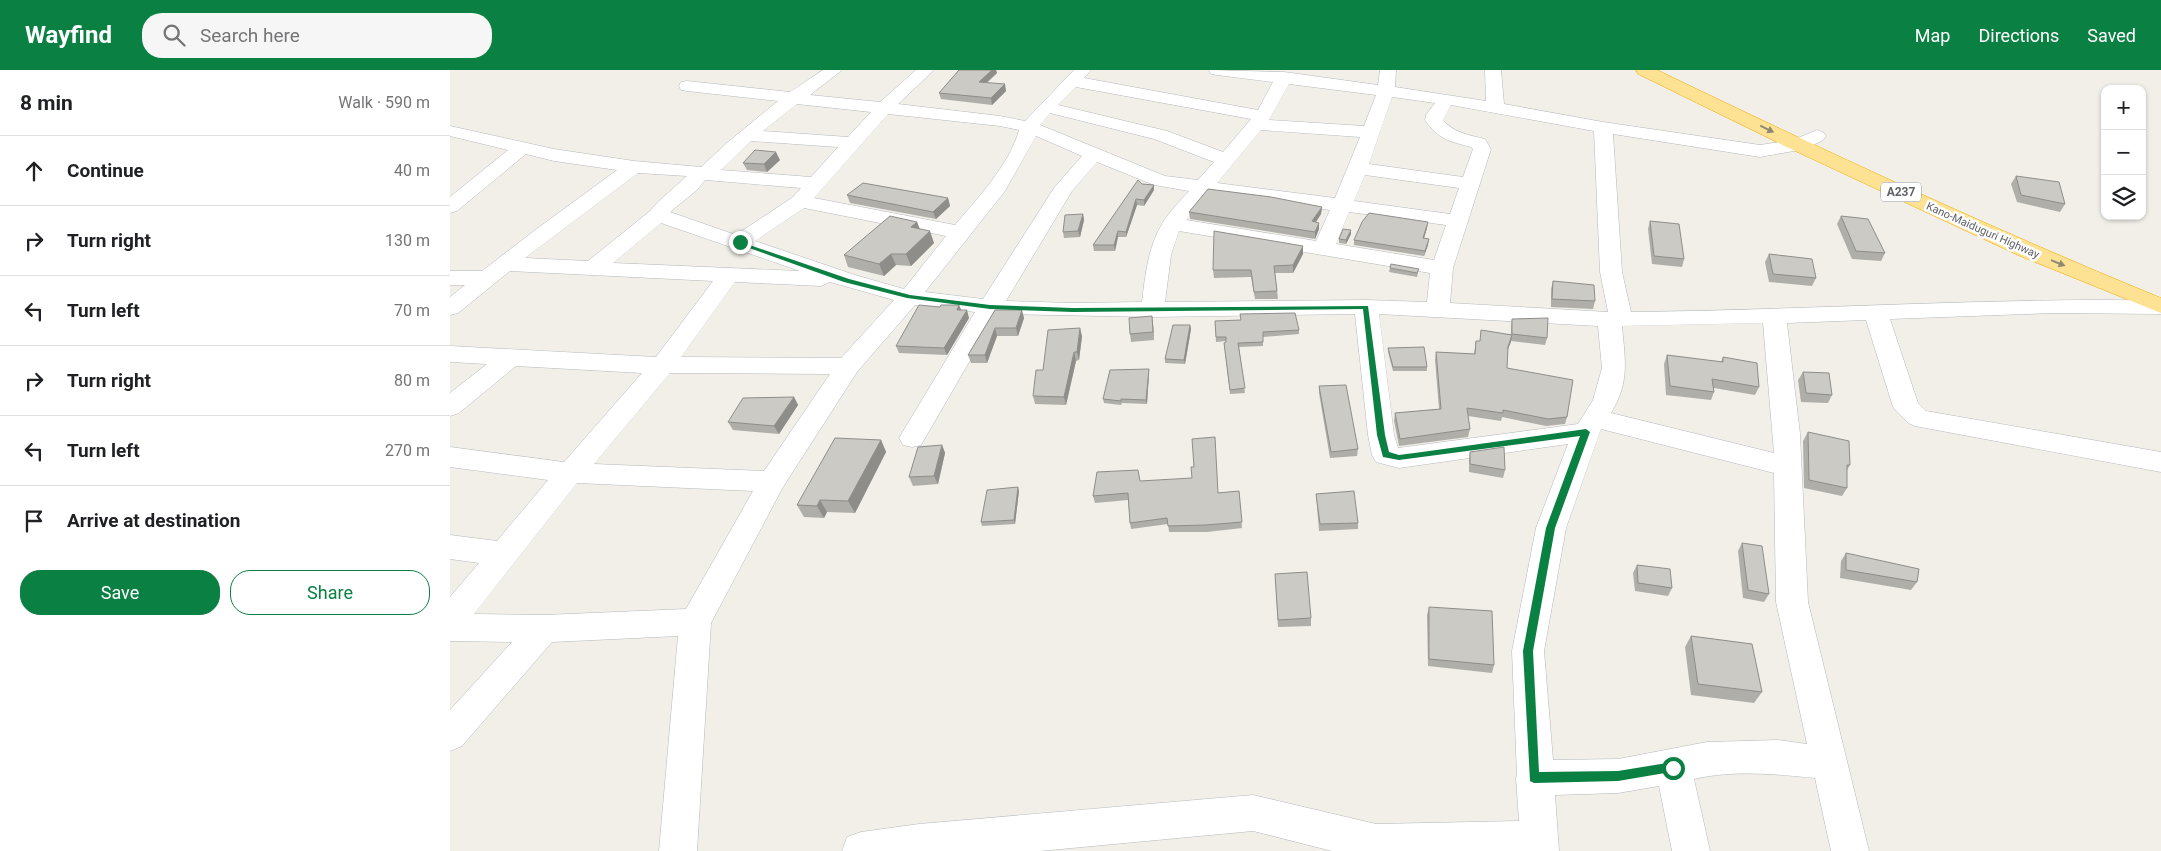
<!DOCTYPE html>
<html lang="en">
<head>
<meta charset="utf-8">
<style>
	:root { --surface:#fff; --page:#f6f6f6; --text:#202124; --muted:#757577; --line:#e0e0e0; --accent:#0b8043 }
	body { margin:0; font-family:Roboto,sans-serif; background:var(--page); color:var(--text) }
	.controls { position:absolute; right:15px; top:15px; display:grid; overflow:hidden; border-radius:10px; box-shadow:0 1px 4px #0004 }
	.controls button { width:45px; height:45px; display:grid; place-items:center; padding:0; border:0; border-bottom:1px solid var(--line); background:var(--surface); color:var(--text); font:25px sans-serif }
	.stop { position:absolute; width:15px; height:15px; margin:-11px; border:4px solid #0b8043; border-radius:50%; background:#fff }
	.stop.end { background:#0b8043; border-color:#fff; box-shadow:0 1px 5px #0008 }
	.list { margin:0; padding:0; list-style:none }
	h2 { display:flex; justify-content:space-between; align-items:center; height:65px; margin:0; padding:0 20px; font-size:21px }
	h2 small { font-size:16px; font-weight:400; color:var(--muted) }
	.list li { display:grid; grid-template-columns:32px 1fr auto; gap:15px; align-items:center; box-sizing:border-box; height:70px; padding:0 20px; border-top:1px solid var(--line) }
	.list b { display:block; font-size:19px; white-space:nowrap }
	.list em { font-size:16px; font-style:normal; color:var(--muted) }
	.actions { display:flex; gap:10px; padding:15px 20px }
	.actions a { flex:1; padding:11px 0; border:1px solid var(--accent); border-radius:20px; text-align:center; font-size:18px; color:var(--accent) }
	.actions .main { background:var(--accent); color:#fff }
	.icon { flex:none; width:28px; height:28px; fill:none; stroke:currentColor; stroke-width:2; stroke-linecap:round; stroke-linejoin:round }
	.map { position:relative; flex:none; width:1711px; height:781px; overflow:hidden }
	header { display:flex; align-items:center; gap:30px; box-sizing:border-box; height:70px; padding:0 25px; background:var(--accent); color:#fff }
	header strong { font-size:24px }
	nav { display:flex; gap:28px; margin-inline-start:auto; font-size:18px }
	.search { width:350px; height:45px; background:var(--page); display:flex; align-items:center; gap:12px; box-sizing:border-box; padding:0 18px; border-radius:20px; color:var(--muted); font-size:19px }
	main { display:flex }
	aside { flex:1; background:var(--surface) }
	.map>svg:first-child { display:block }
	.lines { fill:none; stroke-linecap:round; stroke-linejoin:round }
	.minor-casing { stroke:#b5b8bc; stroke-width:1 }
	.highway-casing { stroke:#f9ab00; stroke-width:1 }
	.minor { fill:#fff; fill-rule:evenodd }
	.highway { fill:#fde293; fill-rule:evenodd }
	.wall { fill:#afaea9 }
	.shaded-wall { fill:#8f8d8a }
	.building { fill:#cccac5; stroke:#8f8d8a }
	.oneway { fill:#8e8975 }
	.route { fill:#0b8043 }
	.labels { text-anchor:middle; stroke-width:5; stroke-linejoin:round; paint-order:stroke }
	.far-street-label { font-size:11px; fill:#5f6368; stroke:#fff }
	.shield { fill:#fff; stroke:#8f9295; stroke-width:1 }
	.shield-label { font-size:12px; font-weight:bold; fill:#5f6368 }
</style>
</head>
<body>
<header>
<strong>Wayfind</strong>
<div class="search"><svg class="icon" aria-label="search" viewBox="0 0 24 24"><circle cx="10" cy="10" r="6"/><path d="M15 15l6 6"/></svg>Search here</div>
<nav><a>Map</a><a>Directions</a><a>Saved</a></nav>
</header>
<main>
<aside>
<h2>8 min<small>Walk · 590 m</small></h2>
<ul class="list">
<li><svg class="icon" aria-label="ahead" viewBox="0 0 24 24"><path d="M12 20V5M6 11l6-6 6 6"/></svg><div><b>Continue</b></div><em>40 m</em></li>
<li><svg class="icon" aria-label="right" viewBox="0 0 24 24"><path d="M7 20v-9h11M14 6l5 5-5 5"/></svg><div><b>Turn right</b></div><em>130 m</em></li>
<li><svg class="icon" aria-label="left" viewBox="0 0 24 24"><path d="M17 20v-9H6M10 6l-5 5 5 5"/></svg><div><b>Turn left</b></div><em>70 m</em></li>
<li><svg class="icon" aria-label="right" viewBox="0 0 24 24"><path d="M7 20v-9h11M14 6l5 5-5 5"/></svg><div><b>Turn right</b></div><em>80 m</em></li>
<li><svg class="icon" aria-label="left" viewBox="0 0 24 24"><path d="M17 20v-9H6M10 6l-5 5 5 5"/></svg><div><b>Turn left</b></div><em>270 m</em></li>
<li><svg class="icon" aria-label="arrive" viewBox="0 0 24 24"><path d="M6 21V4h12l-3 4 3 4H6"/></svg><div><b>Arrive at destination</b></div></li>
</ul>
<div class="actions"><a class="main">Save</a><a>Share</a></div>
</aside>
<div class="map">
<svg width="1711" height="781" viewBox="0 0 1711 781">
	<rect width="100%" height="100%" fill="#f1efe8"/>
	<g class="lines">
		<g class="minor-casing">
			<path id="minor" d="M373 0H392L360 25 430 32 466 0H484L448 34 550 46 575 51 624 0H641L634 8 808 40 823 12 767 5 761 4 759 0 834 2 928 15 930 0H946L945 17 1036 31 1035 0H1051L1054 34 1153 52 1310 75 1343 70 1367 60 1373 62 1376 66 1373 70 1355 79 1310 87 1163 64 1172 202 1181 242C1358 240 1534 228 1711 230V244L1605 243 1440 249 1468 333 1476 341 1711 382V402L1465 356 1458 353 1443 337 1416 250 1337 253 1350 364 1358 532 1419 781H1381L1365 708C1326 704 1282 700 1244 709L1260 781H1222L1209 716 1168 723 1105 725 1109 781H882L803 761 590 781H392L397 767 411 762 469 754 803 725 926 754 1069 751 1066 708 1067 705 1062 581 1086 458 1118 374 949 398 926 392 922 385 918 365 905 244 703 247 547 244 471 375 462 377 453 375 449 368 525 242 465 235 407 302 333 417 261 553 247 781H209L228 566 102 572 12 676 0 681V640L62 572 0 571V527L29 493 0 489V465L47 471 98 410 0 397V377L114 392 192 303 66 296 9 343 0 346V323L37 294 0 292V276L206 287 263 211 60 201 8 243 0 245V227L15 215H0V201H32L88 158 167 100 104 91 76 84 7 141 0 143V127L58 80 0 66V56L104 79 184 91 251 97 278 72 328 31 237 21 231 20 229 16 231 12 237 11 340 22ZM839 14 926 25 914 56 819 50ZM626 17 801 49 773 82 717 61 608 35ZM942 27 985 33 976 45 975 50C989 70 999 71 1021 77L1023 79 1013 107 919 94ZM347 34 421 42 398 67 313 61ZM1001 35 1144 61 1150 202 1158 242 1000 233 1003 198 1041 79 1035 69C1019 65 1004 63 993 50ZM600 43 704 69 764 92 748 110 715 106 590 55ZM438 44 550 56 569 60C560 94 527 129 505 155L364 128ZM811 60 910 67 885 128 767 113ZM586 66 632 86 604 118 533 229 475 222 555 121ZM301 71 388 77 361 107 271 100ZM647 92 704 115 739 121C730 131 719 142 712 154 698 177 695 206 692 232L623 233 556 231 622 121ZM188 103 237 106 210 130 200 141 138 191 75 188ZM915 105 1009 118 1000 144 904 131ZM254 111 256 110 351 118 343 127 286 165 220 142 247 120ZM758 123 880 140 866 171 736 150ZM354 138 496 166 454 219 405 205 305 171ZM899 142 996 155 984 190 886 174ZM211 153 350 201 163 193ZM729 161 980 203 977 232 916 230 715 232 721 185ZM285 212 371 216 380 212 444 230 391 288 231 287ZM929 244 1148 256 1152 298 1143 330 1128 354 948 378 944 365ZM1313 253 1324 383 1161 343C1180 312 1175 290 1172 256ZM220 303 380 304 314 401 144 394ZM1151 359 1324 403 1326 532 1357 674 1328 670 1257 672 1168 689 1103 690 1094 581 1116 458ZM127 413 303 421 236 539 94 545 24 544Z"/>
		</g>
		<g class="highway-casing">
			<path id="highway" d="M1186 0H1207C1373 80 1540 158 1711 228V243L1570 186 1341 79 1188 4Z"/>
		</g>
		<use href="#minor" class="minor"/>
		<use href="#highway" class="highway"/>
	</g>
	<g class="wall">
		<path d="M509 0H546L547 3 537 13 556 21 542 35 491 29 489 23Z"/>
		<path d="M330 90 317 102 297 100 293 93Z"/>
		<path d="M1566 106 1615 134 1610 142 1567 132 1561 114Z"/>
		<path d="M692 114 704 120 694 136 687 135 676 167H668L665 181H644L643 175Z"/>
		<path d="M397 125 498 128 500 136 486 149 400 133Z"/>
		<path d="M872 137 871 144 866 152 869 159 865 169 740 149 739 142Z"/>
		<path d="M633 144 634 150 630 167 614 168 613 162Z"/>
		<path d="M1391 146 1435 183 1431 191 1402 189 1387 154Z"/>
		<path d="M1200 151 1234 189 1232 197 1202 194 1198 159Z"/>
		<path d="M467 152 470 159 484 173 461 196 446 195 434 206 398 197 394 185Z"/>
		<path d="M977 158 974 169 978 175 974 186 904 175V170Z"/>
		<path d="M901 160V164L896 174 889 173V169Z"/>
		<path d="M853 176V184L843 203H825L828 229H805L801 207 764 208 763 200Z"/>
		<path d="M1319 184 1366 208 1362 216 1319 212 1315 192Z"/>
		<path d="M940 198 968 203 967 207 939 202Z"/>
		<path d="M1103 211 1145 231 1143 239 1101 237V219Z"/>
		<path d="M509 235 511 240 519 248 497 285 449 283 446 276 490 237Z"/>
		<path d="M545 240 574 248 568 266H547L537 293H521L518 285Z"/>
		<path d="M1062 249 1097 268 1095 275 1061 271 1057 281V298L1117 347 1115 354 1096 356 1052 347 1051 351 1018 346 1020 359 1018 367 949 376 944 351 945 343 989 339 985 290 986 282 1024 284 1026 271H1030L1061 264V256Z"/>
		<path d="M765 251 849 260V264L813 267V276L789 277 795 323 780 324 774 273 776 272V271L766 272Z"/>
		<path d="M703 254 704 270 681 272 680 264Z"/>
		<path d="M740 255 741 259 735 294 715 293V289Z"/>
		<path d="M632 266 629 290 626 291 616 335 585 334 583 326 593 300Z"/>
		<path d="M938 278 977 297V301H943L938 282Z"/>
		<path d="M1217 285 1271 292 1273 287 1309 317 1305 325 1264 318V322L1261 330 1216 325 1214 294Z"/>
		<path d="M699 299V303L697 334 672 333 671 335 654 333 653 329Z"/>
		<path d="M1353 302 1382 325 1378 333 1351 332 1348 310Z"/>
		<path d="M869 316 908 379 907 386 880 388 869 323Z"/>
		<path d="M344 327 348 335 329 364 283 360 278 352Z"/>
		<path d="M1358 362 1400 395 1397 400V418L1392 426 1354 418 1353 371Z"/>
		<path d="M431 370 436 382 405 443 377 442 374 448 354 447 347 435Z"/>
		<path d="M492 375 495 383 488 414 463 416 459 407Z"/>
		<path d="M1020 382 1055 400 1053 408 1019 402V390Z"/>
		<path d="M690 411 768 423 789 421 792 458 757 462H719L718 454 681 459 680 453 678 430 645 433 643 426Z"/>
		<path d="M569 421 565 454 532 456 531 452Z"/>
		<path d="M866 424 908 453V459L869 461Z"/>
		<path d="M1292 473 1319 524 1314 532 1293 528 1288 481Z"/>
		<path d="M1396 483 1467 512 1461 520 1390 508 1391 491Z"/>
		<path d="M1187 495 1222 518 1218 526 1185 521 1183 503Z"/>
		<path d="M825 504 861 548V556L828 557Z"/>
		<path d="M979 537 1044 595 1042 603 978 596 977 545Z"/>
		<path d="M1241 566 1312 622 1304 633 1241 625 1235 577Z"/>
	</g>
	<g class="shaded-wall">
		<path d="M542 0H546L547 3 530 18 529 12Z"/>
		<path d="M555 14 556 21 542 35 541 28Z"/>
		<path d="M326 82 330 90 317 102 314 94Z"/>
		<path d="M704 115V120L694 136V130Z"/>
		<path d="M498 128 500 136 486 149 483 142Z"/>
		<path d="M686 129 687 135 676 167V162Z"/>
		<path d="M872 137 871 144 862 158V151Z"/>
		<path d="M633 144 634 150 630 167 628 161Z"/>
		<path d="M467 152 471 163 461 157Z"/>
		<path d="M978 152 977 158 972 174 973 168Z"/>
		<path d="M869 153V159L865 169V162Z"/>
		<path d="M901 160V164L896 174V170Z"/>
		<path d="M480 161 484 173 461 196 456 184Z"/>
		<path d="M668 161V167L665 181 664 175Z"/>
		<path d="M979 169 978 175 974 186 975 181Z"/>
		<path d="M853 176V184L843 203V195Z"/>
		<path d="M441 184 446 195 434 206 429 194Z"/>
		<path d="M509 235 512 242 507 240Z"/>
		<path d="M517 240 519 248 497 285 494 278Z"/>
		<path d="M572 240 574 248 568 266 566 258Z"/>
		<path d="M702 246 703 254 704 270 703 262Z"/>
		<path d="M740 255 741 259 735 294 734 290Z"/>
		<path d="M545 258 547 266 537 293 535 285Z"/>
		<path d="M630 258 632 266 629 290 627 282Z"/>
		<path d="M1062 265 1061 272 1056 284 1058 277Z"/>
		<path d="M624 282 626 291 616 335 614 327Z"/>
		<path d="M699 299V303L697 334 696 330Z"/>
		<path d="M344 327 348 335 329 364 324 356Z"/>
		<path d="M431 370 436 382 405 443 398 431Z"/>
		<path d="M492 375 495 383 488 414 484 406Z"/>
		<path d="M568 417 569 421 565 454 564 450Z"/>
		<path d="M370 430 377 442 374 448 367 436Z"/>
	</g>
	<g class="building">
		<path d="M509 0H542L529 12 555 14 541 28 489 23Z"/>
		<path d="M305 80 326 82 314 94 293 93Z"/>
		<path d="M1566 106 1609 112 1615 134 1571 125Z"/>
		<path d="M688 110 692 114 704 115 694 130 686 129 676 162 668 161 664 175H643Z"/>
		<path d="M413 113 498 128 483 142 397 125Z"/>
		<path d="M758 119 821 127 872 137 862 151 869 153 865 162 739 142Z"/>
		<path d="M919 143 978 152 973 168 979 169 975 181 904 170 912 152Z"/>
		<path d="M633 144 628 161 613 162 615 145Z"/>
		<path d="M440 146 467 152 461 157 480 161 456 184H441L429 194 394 185Z"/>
		<path d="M1391 146 1418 149 1435 183 1406 181Z"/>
		<path d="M1200 151 1229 154 1234 189 1204 186Z"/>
		<path d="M893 159 901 160 896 170 889 169Z"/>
		<path d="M764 161 853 176 843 195 824 196 827 221 804 222 801 200H763Z"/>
		<path d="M1319 184 1362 189 1366 208 1323 204Z"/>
		<path d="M941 194 969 199 967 203 940 198Z"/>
		<path d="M1103 211 1144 215 1145 231 1102 229Z"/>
		<path d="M469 235 490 237 491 235H509L507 240H517L494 278 446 276Z"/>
		<path d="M545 240H572L566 258H545L535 285H518Z"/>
		<path d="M845 243 849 260 813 262V272L788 273 795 318 780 320 774 273 776 272V267H766L765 251 791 250 790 244Z"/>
		<path d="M702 246 703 262 680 264 679 248Z"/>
		<path d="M1098 248 1097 268 1062 264V249Z"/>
		<path d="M723 255H740L734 290 715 289Z"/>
		<path d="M630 258 627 282H624L614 327 583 326 586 300H593L598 260Z"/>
		<path d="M1031 260 1062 265 1058 277 1057 298 1123 310 1117 347 1098 349 1053 340V343L1017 338 1020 359 950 369 945 343 991 339 986 282 1025 284 1026 271H1030Z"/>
		<path d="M974 277 977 297H943L938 278Z"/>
		<path d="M1217 285 1273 292V287L1307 293 1309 317 1262 309 1264 322 1220 316Z"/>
		<path d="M699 299 696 330 671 329V331L653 329 660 300Z"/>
		<path d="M1353 302 1379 303 1382 325 1356 323Z"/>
		<path d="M896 315 908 379 881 382 869 316Z"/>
		<path d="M344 327 324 356 278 352 293 328Z"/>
		<path d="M1358 362 1399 371 1400 395H1397V418L1359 410Z"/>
		<path d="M765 367 768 423 789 421 792 452 756 455 718 456 717 448 680 453 678 423 643 426 647 402 688 400 690 411 742 408 741 397H744L742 369Z"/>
		<path d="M385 368 431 370 398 431 370 430 367 436 347 435Z"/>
		<path d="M492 375 484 406 459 407 468 377Z"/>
		<path d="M1054 377 1055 400 1020 394V382Z"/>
		<path d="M568 417 564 450 531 452 537 420Z"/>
		<path d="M904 421 908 453 870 454 866 424Z"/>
		<path d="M1292 473 1312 476 1319 524 1298 520Z"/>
		<path d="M1396 483 1469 499 1467 512 1396 500Z"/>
		<path d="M1187 495 1220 499 1222 518 1188 513Z"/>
		<path d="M857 502 861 548 828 550 825 504Z"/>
		<path d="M979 537 1042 541 1044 595 979 589Z"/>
		<path d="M1241 566 1302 574 1312 622 1248 614Z"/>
	</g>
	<defs><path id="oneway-solid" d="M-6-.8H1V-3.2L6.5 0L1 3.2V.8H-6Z" transform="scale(1.25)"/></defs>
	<g class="oneway">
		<use href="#oneway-solid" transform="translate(1317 59) rotate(26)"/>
		<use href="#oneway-solid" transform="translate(1608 193) rotate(22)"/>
	</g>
	<path class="route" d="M288 171 399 209 460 225 540 235 623 238 918 236 935 365 939 382 949 385 972 382 1136 359 1140 362 1105 458 1083 581 1089 702 1168 701 1223 692 1227 694 1229 698 1227 701 1168 711 1084 713 1080 711 1073 581 1096 458 1130 366 949 390 933 387 927 365 913 239 623 242 540 239 457 228 394 212 288 174Z"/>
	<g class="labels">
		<g class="far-street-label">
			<text transform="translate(1533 160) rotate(24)" y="4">Kano-Maiduguri Highway</text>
		</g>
		<rect class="shield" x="1431" y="112.5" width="40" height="19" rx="4"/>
		<g class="shield-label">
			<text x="1451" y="126">A237</text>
		</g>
	</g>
</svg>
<div class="controls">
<button>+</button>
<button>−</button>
<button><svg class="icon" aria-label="layers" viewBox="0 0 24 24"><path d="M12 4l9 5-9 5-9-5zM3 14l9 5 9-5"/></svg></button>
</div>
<div class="stop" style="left:1223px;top:698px"></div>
<div class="stop end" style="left:290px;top:172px"></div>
</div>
</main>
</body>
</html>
